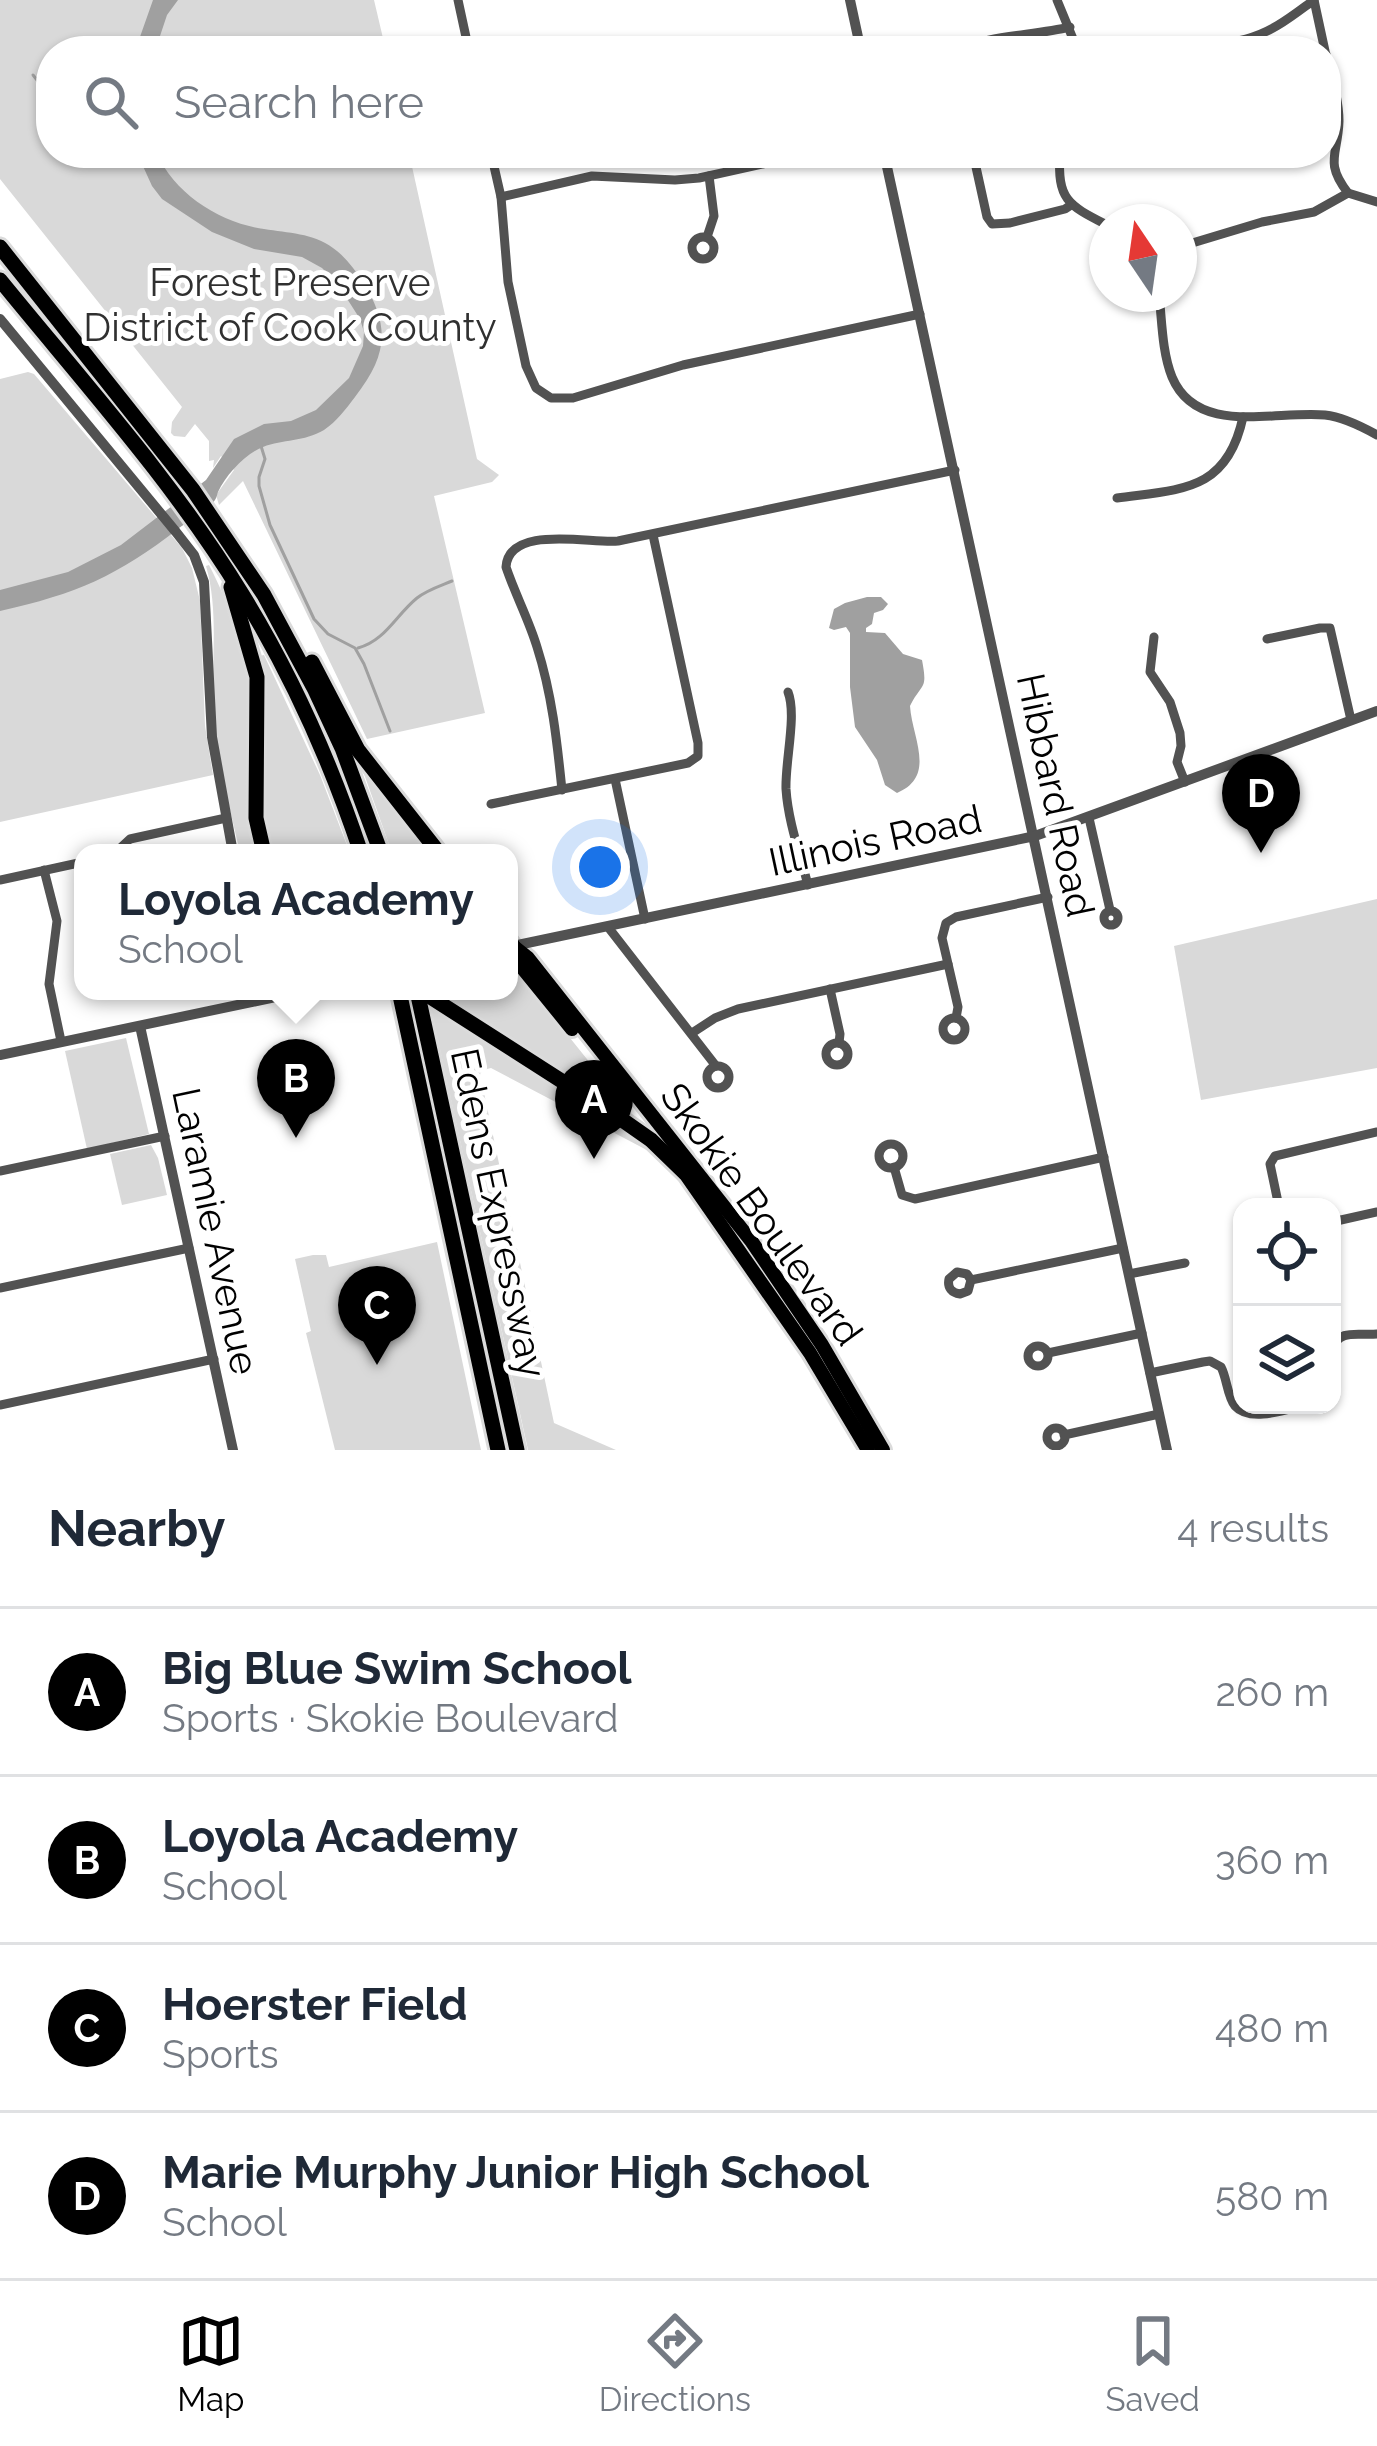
<!DOCTYPE html>
<html lang="en">
<head>
<meta charset="utf-8">
<style>
	:root { --surface:#fff; --page:#f2f2f3; --text:#1f2937; --muted:#747a83; --line:#e0e1e3; --accent:#000 }
	body { margin:0; font-family:Raleway,sans-serif; background:var(--page); color:var(--text) }
	.controls { position:absolute; right:36px; bottom:36px; display:grid; overflow:hidden; border-radius:24px; box-shadow:0 3px 9px #0004 }
	.controls button { width:108px; height:108px; display:grid; place-items:center; padding:0; border:0; border-bottom:3px solid var(--line); background:var(--surface); color:var(--text); font:60px sans-serif }
	.compass { position:absolute; left:1089px; top:204px; width:108px; height:108px; border-radius:50%; background:var(--surface); box-shadow:0 3px 9px #0004; rotate:347deg }
	.you { position:absolute; left:600px; top:867px; width:42px; height:42px; margin:-30px; border:9px solid #fff; border-radius:50%; background:#1a73e8; box-shadow:0 0 0 18px #1a73e833 }
	.badge { display:grid; place-items:center; width:78px; height:78px; border-radius:50%; background:var(--accent); color:#fff; font-size:39px; font-weight:700 }
	.pin { position:absolute; translate:-50% -99px; filter:drop-shadow(0 3px 6px #0008) }
	.pin::after { content:''; position:absolute; top:63px; width:42px; height:36px; background:inherit; clip-path:polygon(0 0,100% 0,50% 100%) }
	.popup { position:absolute; left:74px; top:844px; width:444px; height:156px; box-sizing:border-box; display:grid; place-content:center; border-radius:24px; background:var(--surface); filter:drop-shadow(0 3px 9px #0005); font-size:39px; white-space:nowrap; color:var(--muted) }
	.popup b { font-size:45px; color:var(--text) }
	.popup::after { content:''; position:absolute; left:50%; top:100%; margin-left:-24px; border:24px solid transparent; border-top-color:var(--surface) }
	.list { margin:0; padding:0; list-style:none }
	h2 { display:flex; justify-content:space-between; align-items:center; height:156px; margin:0; padding:0 48px; font-size:51px }
	h2 small { font-size:39px; font-weight:400; color:var(--muted) }
	.list li { display:grid; grid-template-columns:78px 1fr auto; gap:36px; align-items:center; box-sizing:border-box; height:168px; padding:0 48px; border-top:3px solid var(--line) }
	.list b { display:block; font-size:45px; white-space:nowrap }
	.list p { margin:0; font-size:39px; white-space:nowrap; color:var(--muted) }
	.list em { font-size:39px; font-style:normal; color:var(--muted) }
	.icon { flex:none; width:66px; height:66px; fill:none; stroke:currentColor; stroke-width:2; stroke-linecap:round; stroke-linejoin:round }
	.map { position:relative; flex:none; width:1377px; height:1450px; overflow:hidden }
	.search { position:absolute; background:var(--surface); box-shadow:0 3px 9px #0004; left:36px; right:36px; top:36px; height:132px; display:flex; align-items:center; gap:30px; box-sizing:border-box; padding:0 42px; border-radius:48px; color:var(--muted); font-size:45px }
	.sheet { height:828px; background:var(--surface) }
	nav { display:flex; justify-content:space-around; align-items:center; box-sizing:border-box; height:168px; border-top:3px solid var(--line); background:var(--surface); font-size:33px; color:var(--muted) }
	nav a { display:grid; justify-items:center; gap:6px }
	nav .on { color:var(--accent) }
	.map>svg:first-child { display:block }
	.green { fill:#d9d9d9 }
	.water { fill:#a0a0a0 }
	.lines { fill:none; stroke-linecap:round; stroke-linejoin:round }
	.stream { stroke:#a0a0a0; stroke-width:3 }
	.primary-casing { stroke:#dbdbdb; stroke-width:20 }
	.motorway-casing { stroke:#dbdbdb; stroke-width:21 }
	.minor { stroke:#525252; stroke-width:9 }
	.tertiary { stroke:#525252; stroke-width:10 }
	.primary { stroke:#000; stroke-width:14 }
	.motorway { stroke:#000; stroke-width:15 }
	.labels { text-anchor:middle; stroke-width:10; stroke-linejoin:round; paint-order:stroke }
	.park-label { font-size:39px; fill:#303030; stroke:#fff }
	.street-label { font-size:39px; fill:#000; stroke:#fff }
</style>
</head>
<body>
<div class="map">
<svg width="1377" height="1450" viewBox="0 0 1377 1450">
	<rect width="100%" height="100%" fill="#fff"/>
	<g class="green">
		<path d="M0 0H374L386 51H51V153H409L477 459 499 475 492 482 434 496 485 713 367 739 243 481 219 505 216 495 234 470 221 456 213 468 214 460 209 461V441L195 424 185 437 174 436 171 433 172 422 182 407 0 179Z"/>
		<path d="M28 372 34 374 182 548 192 568 200 601 205 726 213 775 0 822V379Z"/>
		<path d="M209 565C231 608 248 653 251 701 252 720 248 740 247 759 246 791 250 821 259 853H240C230 808 217 762 214 715 210 666 220 614 206 566Z"/>
		<path d="M264 655 320 775 350 853H271L262 815 263 676 259 656Z"/>
		<path d="M367 769 433 853H392L363 771Z"/>
		<path d="M1377 899V1068L1201 1100 1174 946Z"/>
		<path d="M509 962 611 1089 614 1096 604 1099 430 991H509Z"/>
		<path d="M430 1004 652 1146 662 1158 491 1068 483 1070 480 1074 554 1423 616 1450H528Z"/>
		<path d="M126 1038 149 1134 87 1149 65 1051Z"/>
		<path d="M151 1145 158 1158 167 1195 122 1205 110 1154Z"/>
		<path d="M437 1242 481 1450H335L306 1333 311 1331 295 1259 313 1255H326L329 1267Z"/>
	</g>
	<g class="water">
		<path d="M153 0H178L167 15 155 51H135Z"/>
		<path d="M137 153H157C174 194 221 223 264 229 288 233 313 233 333 248 345 256 355 270 363 282 391 327 387 356 355 397 345 410 337 421 324 430 304 442 283 439 263 447 245 454 226 475 218 492 217 494 217 497 215 500 208 511 190 520 179 528 118 576 76 594 0 611V590L68 572 121 545 206 480 234 439 264 424 291 421 316 410 349 378 363 346 364 332 360 319 337 283 322 268 302 257 254 249 212 232 162 199 152 186Z"/>
		<path d="M867 597H881L888 604 883 610 874 613 872 624 866 628V632L885 633 903 654 922 660C928 691 922 682 910 706 912 738 937 776 897 793L885 785 877 760 855 727 850 687V633L846 627 834 630 829 628 834 609 845 603Z"/>
	</g>
	<g class="lines">
		<g class="stream">
			<path d="M33 75 41 85 51 88"/>
			<path d="M176 157 182 154"/>
			<path d="M261 446 265 459 259 477V486L270 525 314 619 328 634 355 648 364 664 390 731"/>
			<path d="M358 648C385 641 396 615 417 598 427 590 440 586 452 581"/>
		</g>
		<g class="primary-casing">
			<g id="primary">
				<path d="M513 946 528 958 752 1242 822 1345 883 1450"/>
				<path d="M513 946 516 960 572 1029"/>
				<path d="M682 1169 810 1353 868 1450"/>
			</g>
		</g>
		<g class="motorway-casing">
			<g id="motorway">
				<path d="M0 247 193 490 264 595 315 690 342 748 381 853"/>
				<path d="M0 280C83 382 173 481 242 594 292 675 331 763 361 853"/>
				<path d="M231 587 257 677 256 818 264 853"/>
				<path d="M312 662 358 750 439 853"/>
				<path d="M509 941 513 946"/>
				<path d="M399 991 498 1450"/>
				<path d="M417 991 517 1450"/>
				<path d="M421 991 621 1119 651 1140 685 1173"/>
				<path d="M599 1104C616 1106 623 1099 624 1082"/>
			</g>
		</g>
		<g class="minor">
			<path d="M458 0 469 51"/>
			<path d="M1057 0 1078 51"/>
			<path d="M1314 0 1325 51"/>
			<path d="M954 51C988 35 1032 36 1070 27"/>
			<path d="M1120 51C1160 36 1205 50 1246 39 1273 32 1292 16 1314 0"/>
			<path d="M1326 54C1331 75 1339 99 1339 121 1338 155 1324 162 1348 193"/>
			<path d="M491 153 501 197 508 282 526 366 536 388 551 398H573L683 365 920 314"/>
			<path d="M1060 153C1057 200 1068 205 1107 225"/>
			<path d="M976 167 987 217 992 224 1010 223 1065 209 1071 205"/>
			<path d="M501 197 592 176 675 180 699 178 813 153"/>
			<path d="M707 237 714 216 709 176"/>
			<circle cx="703" cy="248" r="11"/>
			<path d="M1179 247 1262 222 1314 212 1348 193 1377 202"/>
			<path d="M1159 294C1162 321 1162 352 1172 377 1197 437 1276 410 1325 415 1343 417 1361 426 1377 435"/>
			<path d="M1117 498C1181 489 1227 492 1243 417"/>
			<path d="M1154 637 1150 672 1170 702 1180 733 1181 746 1177 762 1185 782"/>
			<path d="M1267 639 1320 628H1330L1351 720"/>
			<path d="M788 692C797 715 785 761 786 789 788 821 800 854 808 885"/>
			<path d="M615 779 645 919"/>
			<path d="M562 790C557 741 552 694 537 647 529 620 515 594 506 567 509 524 591 544 618 541L955 470"/>
			<path d="M491 804 688 763 698 756V743L653 535"/>
			<path d="M1089 818 1110 910"/>
			<path d="M115 853 130 839 226 818"/>
			<path d="M44 870 57 921 49 984 61 1041"/>
			<path d="M0 880 83 862"/>
			<circle cx="1111" cy="918" r="7"/>
			<path d="M608 927 716 1066"/>
			<path d="M830 989 840 1034 839 1043"/>
			<circle cx="954" cy="1029" r="11"/>
			<path d="M956 1018 958 1007 942 938 946 923 956 917 1048 897"/>
			<path d="M692 1033 715 1018 738 1009 948 964"/>
			<circle cx="837" cy="1054" r="11"/>
			<circle cx="718" cy="1077" r="11"/>
			<circle cx="891" cy="1156" r="12"/>
			<path d="M894 1167 902 1195 915 1199 1104 1157"/>
			<path d="M0 1171 165 1136"/>
			<path d="M1279 1207 1270 1164 1275 1156 1377 1132"/>
			<path d="M1332 1222 1377 1212"/>
			<path d="M1129 1274 1185 1263"/>
			<path d="M971 1280 968 1291 960 1294C952 1293 947 1288 949 1279L957 1272 967 1274 971 1280 1123 1248"/>
			<path d="M0 1288 189 1248"/>
			<circle cx="1038" cy="1356" r="10"/>
			<path d="M1332 1349C1339 1328 1359 1336 1377 1334"/>
			<path d="M1048 1353 1142 1333"/>
			<path d="M1332 1355 1336 1378 1332 1393"/>
			<path d="M1150 1373 1203 1362 1210 1361 1221 1367C1227 1378 1227 1396 1235 1406 1250 1423 1288 1409 1306 1405"/>
			<path d="M0 1405 214 1359"/>
			<circle cx="1056" cy="1437" r="9"/>
			<path d="M1064 1435 1159 1414"/>
		</g>
		<g class="tertiary">
			<path d="M850 0 861 51"/>
			<path d="M884 153 1167 1450"/>
			<path d="M0 319 176 532 194 555 204 582 212 737 233 853"/>
			<path d="M513 946 1035 836 1377 711"/>
			<path d="M140 1026 233 1450"/>
			<path d="M0 1055 304 991"/>
		</g>
		<use href="#primary" class="primary"/>
		<use href="#motorway" class="motorway"/>
	</g>
	<g class="labels">
		<g class="park-label">
			<text x="290" y="296">Forest Preserve<tspan x="290" dy="45">District of Cook County</tspan></text>
		</g>
		<g class="street-label">
			<text transform="translate(1056 795) rotate(78)" y="14">Hibbard Road</text>
			<text transform="translate(875 840) rotate(-12)" y="14">Illinois Road</text>
			<text transform="translate(499 1213) rotate(78)" y="14">Edens Expressway</text>
			<text transform="translate(762 1214) rotate(54)" y="14">Skokie Boulevard</text>
			<text transform="translate(216 1231) rotate(78)" y="14">Laramie Avenue</text>
		</g>
	</g>
</svg>
<div class="controls">
<button><svg class="icon" aria-label="locate" viewBox="0 0 24 24"><circle cx="12" cy="12" r="6"/><path d="M12 2v4M12 18v4M2 12h4M18 12h4"/></svg></button>
<button><svg class="icon" aria-label="layers" viewBox="0 0 24 24"><path d="M12 4l9 5-9 5-9-5zM3 14l9 5 9-5"/></svg></button>
</div>
<svg class="compass" viewBox="-18 -18 36 36"><path d="M0-13l5 13h-10z" fill="#e53935"/><path d="M0 13l5-13h-10z" fill="#747a83"/></svg>
<div class="you"></div>
<div class="pin badge" style="left:594px;top:1159px">A</div>
<div class="pin badge" style="left:296px;top:1138px">B</div>
<div class="popup"><b>Loyola Academy</b>School</div>
<div class="pin badge" style="left:377px;top:1365px">C</div>
<div class="pin badge" style="left:1261px;top:853px">D</div>
<div class="search"><svg class="icon" aria-label="search" viewBox="0 0 24 24"><circle cx="10" cy="10" r="6"/><path d="M15 15l6 6"/></svg>Search here</div>
</div>
<section class="sheet">
<h2>Nearby<small>4 results</small></h2>
<ul class="list">
<li><span class="badge">A</span><div><b>Big Blue Swim School</b><p>Sports · Skokie Boulevard</p></div><em>260 m</em></li>
<li><span class="badge">B</span><div><b>Loyola Academy</b><p>School</p></div><em>360 m</em></li>
<li><span class="badge">C</span><div><b>Hoerster Field</b><p>Sports</p></div><em>480 m</em></li>
<li><span class="badge">D</span><div><b>Marie Murphy Junior High School</b><p>School</p></div><em>580 m</em></li>
</ul>
</section>
<nav>
<a class="on"><svg class="icon" aria-label="map" viewBox="0 0 24 24"><path d="M3 6l6-2 6 2 6-2v14l-6 2-6-2-6 2zM9 4v14M15 6v14"/></svg>Map</a>
<a><svg class="icon" aria-label="directions" viewBox="0 0 24 24"><path d="M12 3l9 9-9 9-9-9zM9 14v-3h6M13 9l2 2-2 2"/></svg>Directions</a>
<a><svg class="icon" aria-label="saved" viewBox="0 0 24 24"><path d="M7 4h10v16l-5-4-5 4z"/></svg>Saved</a>
</nav>
</body>
</html>
